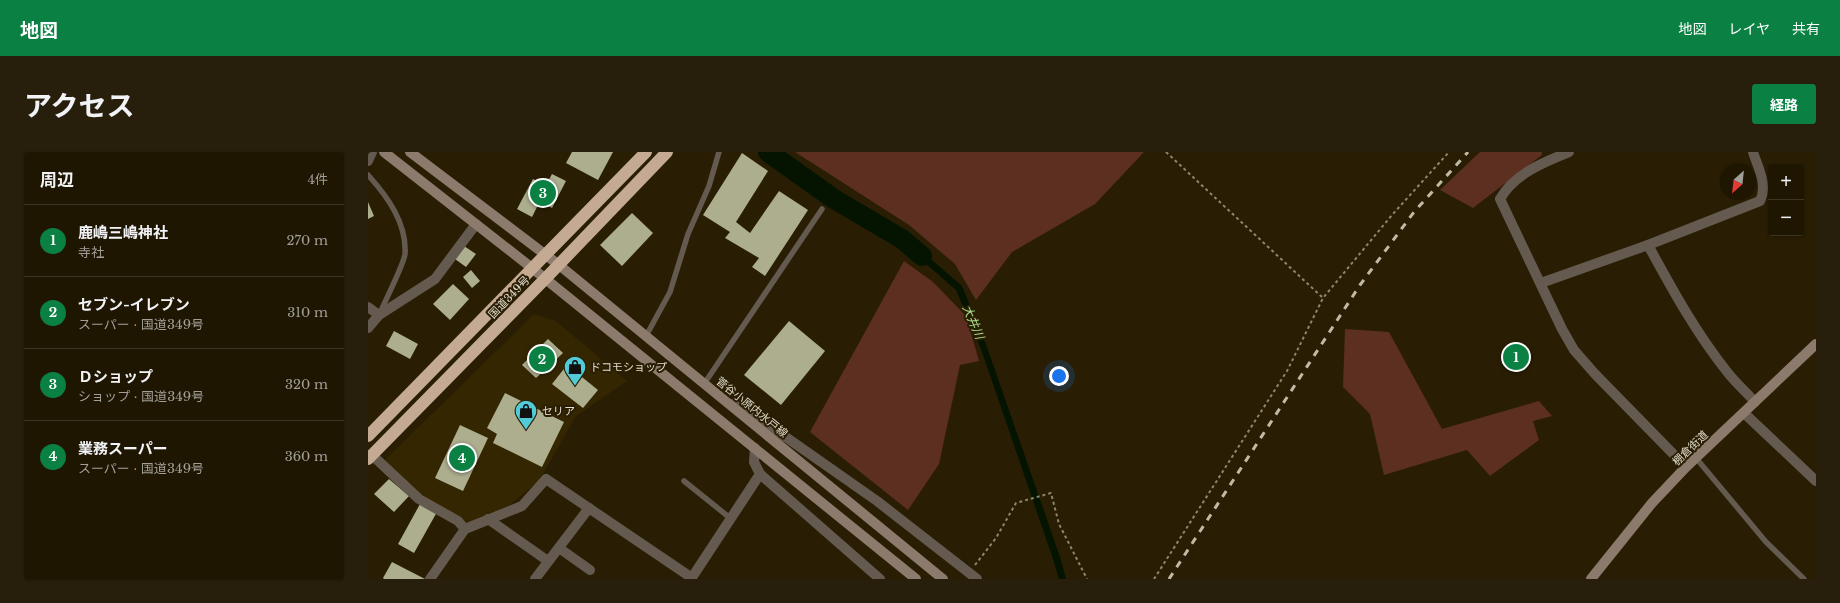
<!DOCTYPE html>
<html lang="ja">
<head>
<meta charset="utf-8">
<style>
	:root { --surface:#1f1602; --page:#271f0c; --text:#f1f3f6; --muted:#a19f99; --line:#3c3524; --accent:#0b8043 }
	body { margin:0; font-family:"Libre Baskerville","Noto Sans JP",serif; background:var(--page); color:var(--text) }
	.controls { position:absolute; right:12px; top:12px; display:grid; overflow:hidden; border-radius:4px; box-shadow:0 1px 3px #0004 }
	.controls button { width:36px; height:36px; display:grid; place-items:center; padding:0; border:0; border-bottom:1px solid var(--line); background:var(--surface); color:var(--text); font:20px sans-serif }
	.compass { position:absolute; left:1352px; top:12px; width:36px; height:36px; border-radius:50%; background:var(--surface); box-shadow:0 1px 3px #0004; rotate:207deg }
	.you { position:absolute; left:691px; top:224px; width:14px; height:14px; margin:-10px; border:3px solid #fff; border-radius:50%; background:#1a73e8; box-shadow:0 0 0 6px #1a73e833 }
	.badge { display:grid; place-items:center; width:26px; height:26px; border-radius:50%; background:var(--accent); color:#fff; font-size:13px; font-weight:700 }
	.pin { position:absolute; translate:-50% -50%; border:2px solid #fff; box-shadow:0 1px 4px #0006 }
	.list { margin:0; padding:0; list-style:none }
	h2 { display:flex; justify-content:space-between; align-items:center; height:52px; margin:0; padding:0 16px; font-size:17px }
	h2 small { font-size:13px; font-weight:400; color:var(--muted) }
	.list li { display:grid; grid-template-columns:26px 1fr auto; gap:12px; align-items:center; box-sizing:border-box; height:72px; padding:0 16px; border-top:1px solid var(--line) }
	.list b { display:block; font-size:15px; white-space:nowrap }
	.list p { margin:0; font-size:13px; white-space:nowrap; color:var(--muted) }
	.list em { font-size:13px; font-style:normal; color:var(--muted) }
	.map { position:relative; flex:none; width:1448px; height:427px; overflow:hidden; border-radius:4px }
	header { display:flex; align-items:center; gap:24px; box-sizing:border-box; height:56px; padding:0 20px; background:var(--accent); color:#fff }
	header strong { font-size:19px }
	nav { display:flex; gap:22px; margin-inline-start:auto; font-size:14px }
	.intro { display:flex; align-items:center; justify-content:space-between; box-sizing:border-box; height:96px; padding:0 24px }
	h1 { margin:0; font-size:28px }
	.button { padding:10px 18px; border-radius:4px; background:var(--accent); color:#fff; font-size:14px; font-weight:700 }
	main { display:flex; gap:24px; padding:0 24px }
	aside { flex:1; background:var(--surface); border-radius:4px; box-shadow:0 1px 3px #0004 }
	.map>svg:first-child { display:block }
	.built { fill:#342601 }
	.green { fill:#5c2f20 }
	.water { fill:#041400 }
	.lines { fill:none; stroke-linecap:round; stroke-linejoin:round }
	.river { stroke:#041400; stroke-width:20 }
	.building { fill:#acae8e }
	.path { stroke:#8e8671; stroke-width:2; stroke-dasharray:3 3; stroke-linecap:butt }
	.lane { stroke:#655a50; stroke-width:5.5 }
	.street { stroke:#655a50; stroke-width:10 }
	.secondary { stroke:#8c7a6c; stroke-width:10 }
	.highway { stroke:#c5aa93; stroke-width:12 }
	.rail { stroke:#c2baa9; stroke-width:3; stroke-dasharray:7 7; stroke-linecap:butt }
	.labels { text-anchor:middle; stroke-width:4; stroke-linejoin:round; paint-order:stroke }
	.street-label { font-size:11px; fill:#e2dbcc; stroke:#291e03 }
	.poi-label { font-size:11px; fill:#e2dbcc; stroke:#291e03; text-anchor:start }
	.water-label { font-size:12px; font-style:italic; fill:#ace08b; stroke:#291e03 }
</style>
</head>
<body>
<header>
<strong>地図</strong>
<nav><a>地図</a><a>レイヤ</a><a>共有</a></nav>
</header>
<div class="intro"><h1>アクセス</h1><a class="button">経路</a></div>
<main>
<aside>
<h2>周辺<small>4件</small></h2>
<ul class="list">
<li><span class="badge">1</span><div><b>鹿嶋三嶋神社</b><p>寺社</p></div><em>270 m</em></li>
<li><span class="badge">2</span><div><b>セブン-イレブン</b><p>スーパー · 国道349号</p></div><em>310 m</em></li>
<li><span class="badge">3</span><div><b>Ｄショップ</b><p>ショップ · 国道349号</p></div><em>320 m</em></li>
<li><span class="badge">4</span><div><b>業務スーパー</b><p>スーパー · 国道349号</p></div><em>360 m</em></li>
</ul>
</aside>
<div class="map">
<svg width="1448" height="427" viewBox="0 0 1448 427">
	<rect width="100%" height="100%" fill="#291e03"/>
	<path class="built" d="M166 162 188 169 259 229 208 264 171 329 138 356 103 372 50 344 15 310Z"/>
	<g class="green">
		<path d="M427 0H776L727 52 644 100 608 148 587 112 541 73Z"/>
		<path d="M1112 0H1174V3L1105 56 1072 38Z"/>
		<path d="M536 109 565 130 598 164 611 209 592 213 571 312 540 358 442 280Z"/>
		<path d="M977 177 1021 180 1074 277 1171 249 1184 264 1165 269 1171 288 1122 324 1099 298 1016 323 1002 262 975 235Z"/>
	</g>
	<path class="water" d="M536 84 594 134 619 195 692 405 698 427H691L685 407 613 197 588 138 532 89Z"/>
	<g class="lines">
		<path class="river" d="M400 0 466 47 534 87 554 104"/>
	</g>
	<g class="building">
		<path d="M204 0H245L230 28 198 11Z"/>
		<path d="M374 1 400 19 368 70 382 81 411 39 440 58 397 124 384 115 391 106 357 86 362 80 335 63Z"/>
		<path d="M184 22 198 29 184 56 172 49 164 65 149 57 165 27 178 33Z"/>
		<path d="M0 50 6 64 0 67Z"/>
		<path d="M264 61 285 81 254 114 232 93Z"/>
		<path d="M96 94 108 102 98 115 87 107Z"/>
		<path d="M103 118 112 129 104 136 95 125Z"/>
		<path d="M85 132 101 147 82 168 65 152Z"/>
		<path d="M421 169 457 199 413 253 376 223Z"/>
		<path d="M26 179 50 192 42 207 18 194Z"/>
		<path d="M180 187 195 201 168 226 154 213Z"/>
		<path d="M199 213 230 238 215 256 184 232Z"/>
		<path d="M137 241 196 270 174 315 125 291 129 282 119 276Z"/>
		<path d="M92 273 120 286 95 339 67 326Z"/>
		<path d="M21 327 41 344 26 360 6 342Z"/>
		<path d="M52 352 69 360 46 401 30 392Z"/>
		<path d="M24 410 57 427H16L15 426Z"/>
	</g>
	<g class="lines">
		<g class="path">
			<path d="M798 0 955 146"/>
			<path d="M607 413 628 386 648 351 683 341 691 372 719 427"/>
			<path d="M786 427 919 219 955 146 1024 63 1081 0"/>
		</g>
		<g class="lane">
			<path d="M0 23C19 44 39 71 37 102 36 112 17 149 12 161"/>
			<path d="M278 184 302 140 320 82 341 34 351 0"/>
			<path d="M336 232 454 57"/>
			<path d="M1328 306 1398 390 1436 427"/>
			<path d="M316 329 362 366"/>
		</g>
		<g class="street">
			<path d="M1201 0C1176 10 1146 22 1132 47L1194 177 1206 198 1227 222 1318 315"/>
			<path d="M0 9 4 0"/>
			<path d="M1280 93C1304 137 1328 181 1360 221 1368 231 1378 240 1387 250"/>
			<path d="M1173 131 1280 93 1392 49C1400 33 1390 16 1385 0"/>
			<path d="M0 155 11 163"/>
			<path d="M0 176 11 163 67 127 108 72"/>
			<path d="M364 252 382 260 509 349 609 427"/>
			<path d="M1376 261 1448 329"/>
			<path d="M387 296 386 310 392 322"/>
			<path d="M4 303 51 347 90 369 97 377"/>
			<path d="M120 367 180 409"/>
			<path d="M191 396 222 418"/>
			<path d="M62 427 97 377 154 354 178 327 324 426"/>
			<path d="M167 427 221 356"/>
			<path d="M323 427 392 322 512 427"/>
		</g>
		<g class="secondary">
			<path d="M16 0 164 116 548 427"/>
			<path d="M42 0 191 113 575 427"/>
			<path d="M1223 427 1284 351 1318 315 1448 192"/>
		</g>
		<g class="highway">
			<path d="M0 284 278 0"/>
			<path d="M0 307 177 127 299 0"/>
		</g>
		<path class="rail" d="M801 427 992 133 1046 60 1100 0"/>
	</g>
	<defs>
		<g id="shop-pin" transform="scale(1.15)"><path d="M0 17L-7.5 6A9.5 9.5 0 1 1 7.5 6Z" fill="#52cbd9" stroke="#291e03"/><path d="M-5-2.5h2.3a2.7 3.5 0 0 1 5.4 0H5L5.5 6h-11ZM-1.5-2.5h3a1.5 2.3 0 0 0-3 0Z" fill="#111"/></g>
	</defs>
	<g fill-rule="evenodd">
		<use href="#shop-pin" x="207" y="215"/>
		<use href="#shop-pin" x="158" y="259"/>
	</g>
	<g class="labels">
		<g class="street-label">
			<text transform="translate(141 145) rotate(-46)" y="4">国道349号</text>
			<text transform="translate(384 255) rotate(39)" y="4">菅谷小原内水戸線</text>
			<text transform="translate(1322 296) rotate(-44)" y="4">棚倉街道</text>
		</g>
		<g class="poi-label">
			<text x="222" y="219">ドコモショップ</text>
			<text x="174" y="263">セリア</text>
		</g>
		<g class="water-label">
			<text transform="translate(605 170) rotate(67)" y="4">大井川</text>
		</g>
	</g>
</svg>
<div class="controls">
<button>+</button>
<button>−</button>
</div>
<svg class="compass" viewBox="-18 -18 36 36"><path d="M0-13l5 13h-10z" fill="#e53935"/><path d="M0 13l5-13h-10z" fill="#a19f99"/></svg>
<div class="you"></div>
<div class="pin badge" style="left:1148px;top:205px">1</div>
<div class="pin badge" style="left:174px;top:207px">2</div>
<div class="pin badge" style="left:175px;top:41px">3</div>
<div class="pin badge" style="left:94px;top:306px">4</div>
</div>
</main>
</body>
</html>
